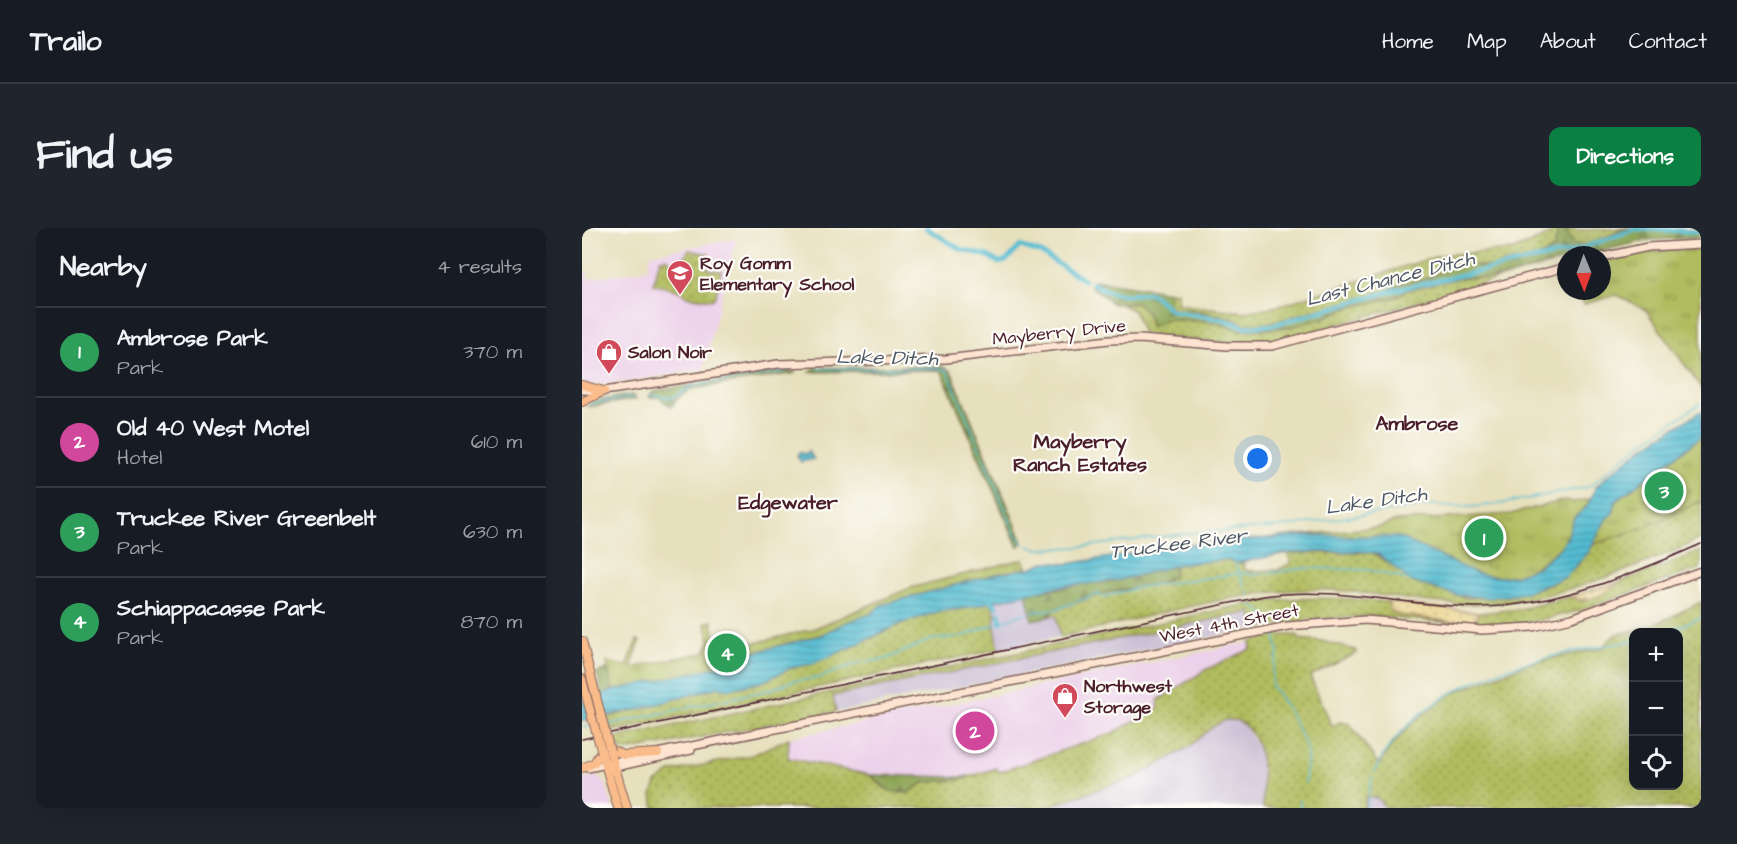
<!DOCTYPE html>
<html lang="en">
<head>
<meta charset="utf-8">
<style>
	:root { --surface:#171b24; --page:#20242c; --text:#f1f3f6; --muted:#9ea1a6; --line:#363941; --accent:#0b8043 }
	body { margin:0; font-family:"Architects Daughter",sans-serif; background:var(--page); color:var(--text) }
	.controls { position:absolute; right:18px; bottom:18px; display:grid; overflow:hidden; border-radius:12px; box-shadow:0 6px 24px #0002 }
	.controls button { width:54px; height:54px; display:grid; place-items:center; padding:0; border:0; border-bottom:2px solid var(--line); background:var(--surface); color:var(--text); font:30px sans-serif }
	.compass { position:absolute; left:975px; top:18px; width:54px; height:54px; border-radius:50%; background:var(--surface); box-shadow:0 6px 24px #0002; rotate:179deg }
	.you { position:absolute; left:676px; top:231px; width:21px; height:21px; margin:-15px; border:4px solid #fff; border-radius:50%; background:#1a73e8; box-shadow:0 0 0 9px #1a73e833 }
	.badge { display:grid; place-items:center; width:39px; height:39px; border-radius:50%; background:var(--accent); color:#fff; font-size:20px; font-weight:700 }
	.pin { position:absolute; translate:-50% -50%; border:3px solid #fff; box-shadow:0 2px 6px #0006 }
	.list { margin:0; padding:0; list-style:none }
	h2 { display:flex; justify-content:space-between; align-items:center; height:78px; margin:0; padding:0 24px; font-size:26px }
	h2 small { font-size:20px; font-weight:400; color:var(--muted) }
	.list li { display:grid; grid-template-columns:39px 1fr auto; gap:18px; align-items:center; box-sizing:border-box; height:90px; padding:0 24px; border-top:2px solid var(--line) }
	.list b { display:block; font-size:22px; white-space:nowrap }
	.list p { margin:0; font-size:20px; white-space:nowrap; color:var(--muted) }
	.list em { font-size:20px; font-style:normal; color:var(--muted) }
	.icon { flex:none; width:33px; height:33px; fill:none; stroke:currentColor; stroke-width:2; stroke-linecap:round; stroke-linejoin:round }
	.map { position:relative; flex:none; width:1119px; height:580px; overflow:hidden; border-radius:12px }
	header { display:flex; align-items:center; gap:36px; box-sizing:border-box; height:84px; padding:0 30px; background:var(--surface); border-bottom:2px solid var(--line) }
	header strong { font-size:28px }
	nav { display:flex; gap:33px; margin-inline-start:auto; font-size:21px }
	.intro { display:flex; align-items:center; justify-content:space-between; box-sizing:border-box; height:144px; padding:0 36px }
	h1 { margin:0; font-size:42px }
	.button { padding:15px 27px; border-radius:12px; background:var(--accent); color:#fff; font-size:21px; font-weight:700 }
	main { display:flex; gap:36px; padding:0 36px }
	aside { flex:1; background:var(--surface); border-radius:12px; box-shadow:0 6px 24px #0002 }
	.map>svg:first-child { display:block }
	.built { fill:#ecd1ea }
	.industrial { fill:#cbbfd5 }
	.grass { fill:url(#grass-dots); stroke:#7d6e44; stroke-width:1.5; fill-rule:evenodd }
	.forest { fill:url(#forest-firs); stroke:#6b6240; stroke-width:1.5 }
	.sand { fill:url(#sand-dots); stroke:#9c7c64; stroke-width:1.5 }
	.park { fill:url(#park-tufts); stroke:#7d6e44; stroke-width:1.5 }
	.water { fill:url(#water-rules); stroke:#4e6e7e; stroke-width:1.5 }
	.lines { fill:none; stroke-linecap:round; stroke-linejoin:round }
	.stream { stroke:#53bcd1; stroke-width:1.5 }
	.canal { stroke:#53bcd1; stroke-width:4.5 }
	.secondary-casing { stroke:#81635e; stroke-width:10 }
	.primary-casing { stroke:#81635e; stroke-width:10 }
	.secondary { stroke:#fde4d1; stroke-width:7 }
	.primary { stroke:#fabc8b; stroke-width:8 }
	.rail { stroke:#4a1f2b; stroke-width:1.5 }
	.primary-bridge-casing { stroke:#81635e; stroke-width:10; stroke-linecap:butt }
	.primary-bridge { stroke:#fabc8b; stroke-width:8 }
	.labels { text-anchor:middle; stroke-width:4.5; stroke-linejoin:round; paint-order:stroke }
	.poi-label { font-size:18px; font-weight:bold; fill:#4a1f2b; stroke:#fdfcf7; text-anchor:start }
	.street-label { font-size:18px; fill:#4a1f2b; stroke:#fdfcf7 }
	.water-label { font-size:20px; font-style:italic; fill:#4d5665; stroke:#fdfcf7 }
	.neighbourhood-label { font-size:20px; font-weight:bold; fill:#4a1f2b; stroke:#fdfcf7 }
</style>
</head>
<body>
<header>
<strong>Trailo</strong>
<nav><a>Home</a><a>Map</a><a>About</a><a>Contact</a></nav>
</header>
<div class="intro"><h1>Find us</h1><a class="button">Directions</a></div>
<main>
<aside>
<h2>Nearby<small>4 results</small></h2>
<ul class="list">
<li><span class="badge" style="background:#2e9e5b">1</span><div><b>Ambrose Park</b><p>Park</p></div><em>370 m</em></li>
<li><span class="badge" style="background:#d1479c">2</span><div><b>Old 40 West Motel</b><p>Hotel</p></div><em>610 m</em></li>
<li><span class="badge" style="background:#2e9e5b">3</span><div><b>Truckee River Greenbelt</b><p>Park</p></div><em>630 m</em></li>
<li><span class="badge" style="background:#2e9e5b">4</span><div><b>Schiappacasse Park</b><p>Park</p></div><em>870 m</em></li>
</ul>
</aside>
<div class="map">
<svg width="1119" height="580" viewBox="0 0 1119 580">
	<defs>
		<pattern id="grass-dots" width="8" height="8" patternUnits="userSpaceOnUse" patternTransform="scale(1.5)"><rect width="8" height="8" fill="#b0bc5e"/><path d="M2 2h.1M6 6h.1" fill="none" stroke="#91984e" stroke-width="1.8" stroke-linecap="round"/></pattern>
		<pattern id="forest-firs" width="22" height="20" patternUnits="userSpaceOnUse" patternTransform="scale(1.5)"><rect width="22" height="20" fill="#8ca455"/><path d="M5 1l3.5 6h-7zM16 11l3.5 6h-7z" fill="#748547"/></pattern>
		<pattern id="sand-dots" width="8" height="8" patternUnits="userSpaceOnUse" patternTransform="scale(1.5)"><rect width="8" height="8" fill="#eeda9e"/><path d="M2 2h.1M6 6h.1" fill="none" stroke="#cebb88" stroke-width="1.8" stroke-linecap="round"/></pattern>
		<pattern id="park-tufts" width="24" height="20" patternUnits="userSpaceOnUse" patternTransform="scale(1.5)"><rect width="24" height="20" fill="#b0bc5e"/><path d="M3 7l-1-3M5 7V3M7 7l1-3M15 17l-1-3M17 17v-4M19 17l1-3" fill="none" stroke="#91984e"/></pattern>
		<pattern id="water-rules" width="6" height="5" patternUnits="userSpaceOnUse" patternTransform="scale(1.5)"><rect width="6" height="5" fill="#53bcd1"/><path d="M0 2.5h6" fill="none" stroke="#4798aa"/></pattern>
	</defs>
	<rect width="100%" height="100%" fill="#fdfcf7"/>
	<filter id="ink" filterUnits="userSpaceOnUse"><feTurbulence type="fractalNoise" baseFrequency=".0167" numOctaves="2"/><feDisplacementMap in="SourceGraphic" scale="12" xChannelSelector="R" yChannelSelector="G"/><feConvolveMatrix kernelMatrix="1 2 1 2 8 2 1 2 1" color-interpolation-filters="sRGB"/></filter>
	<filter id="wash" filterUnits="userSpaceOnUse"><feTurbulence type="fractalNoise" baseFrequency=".008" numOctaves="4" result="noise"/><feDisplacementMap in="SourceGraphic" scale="24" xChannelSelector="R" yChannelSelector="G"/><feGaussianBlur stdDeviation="1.35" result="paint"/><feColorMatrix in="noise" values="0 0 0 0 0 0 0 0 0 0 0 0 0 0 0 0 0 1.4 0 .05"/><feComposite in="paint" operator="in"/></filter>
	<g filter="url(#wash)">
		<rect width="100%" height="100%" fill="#e7e0bd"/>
		<g class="built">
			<path d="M154 11 121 141 35 155 8 157 0 154V44H5L6 51 65 41 69 26Z"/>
			<path d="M668 414 670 421 625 441 567 486 543 499 416 544 414 540 378 549 288 547 206 530 207 510Z"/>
			<path d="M14 548 23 554 31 580H0V550Z"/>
		</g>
		<g class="industrial">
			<path d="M444 365 449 392 474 387 478 409 417 421 412 393 414 386 408 373Z"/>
			<path d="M670 384 673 400 254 484 250 468Z"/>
			<path d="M644 492H654L661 495 678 523 681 580H461L556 548 607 519 630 499Z"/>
			<path d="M783 569 795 570 804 580H782Z"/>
		</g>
		<g class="grass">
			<path d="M969 0H976L972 22 956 29 908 39 874 37 840 52 824 54 797 66 682 96H662L646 89 611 82H593L587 77 588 64 596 65V76L662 84 696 78 859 27 931 22 968 7Z"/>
			<path d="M982 0 1000 2 1046 0 1007 16 999 18 991 15Z"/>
			<path d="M107 22 127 26 126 41 139 43 134 68 130 72 105 68 95 62 71 56 78 31 85 30 90 35 100 32Z"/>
			<path d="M878 50H919L712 109C664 118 609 114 561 105L552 83 540 77 556 75 565 85 567 95 584 91 633 94 656 102 704 100 739 91 767 79 811 70 825 62Z"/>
			<path d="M1119 273V311C1048 343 959 379 880 376 824 375 770 358 713 362 636 368 554 392 478 409L474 387 465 389 472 382 526 364 577 356 586 352 593 343 592 339 599 336 645 332 661 335 663 342 667 343 696 342 709 335 705 325 789 324 817 341 830 354 885 370 927 368 967 357 994 339 1010 317 1065 298Z"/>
			<path d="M1119 323V340L999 382 938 397 910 398 785 388 724 392 673 400 669 384 251 468 254 484 43 523 36 520 32 510 681 373C722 369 763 369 805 374L810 384 818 387 870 394 893 392 897 385 937 381 988 369 1002 373 1038 354Z"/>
			<path d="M408 373 414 386 412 393 417 421 30 503 26 489 136 459 148 461 180 454 209 440 263 422 318 396 358 383 380 381Z"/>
			<path d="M1119 374V580H804L795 570 784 569 782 580H681C680 553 685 506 654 492H643L630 499 607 519 556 548 461 580H72L70 567 74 555 88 544 170 527 207 510 206 530 288 547 302 560 318 565H326L343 554 379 552 414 540 417 544 531 505 577 479 576 472 625 441 669 421 668 414 692 407H716V411L740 413 774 422 775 425 728 448 750 498 758 494 768 496 797 537 808 519 831 494 870 465 948 435 1019 420 1033 407 1072 397ZM1052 404H1096V558H1052Z"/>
		</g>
		<g class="forest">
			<path d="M976 0H982L991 15 999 18 1007 16 1046 0 1119 2V10L1067 12 1001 27H984V32L919 50H878L856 53 825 62 811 70 767 79 739 91 704 100 656 102 633 94 584 91 569 99 565 85 556 75 531 76 509 58 513 52 588 64 587 77 593 82H611L645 89 662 96H682L797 66 824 54 840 52 874 37 884 36 908 39 956 29 972 22Z"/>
			<path d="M359 138 369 143 441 314 436 319 359 142 228 144 233 140Z"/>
			<path d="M205 142 214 145 110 161 98 168 89 179 77 169H67L71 163Z"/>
			<path d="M50 167 54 171 6 179 11 173Z"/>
			<path d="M584 339H592V348L577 356 526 364 472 382 465 389 450 392 444 365 488 359 509 353 527 354Z"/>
			<path d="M26 440 31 463 20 467 15 445Z"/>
			<path d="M288 547 378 549 388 548 379 552 343 554 326 565 308 563Z"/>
		</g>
		<g class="sand">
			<path d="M1038 354C1024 365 1006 377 988 369Z"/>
			<path d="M805 374 897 385 891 394H870L818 387 810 384Z"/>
		</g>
		<g class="park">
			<path d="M1119 21V160L1064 82 1035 67 1002 76 996 63H1020V34L1072 23Z"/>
			<path d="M1119 209V273L1065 298 1010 317 1025 290 1031 285 1034 273 1041 267Z"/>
			<path d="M1008 271 1005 278 992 290 985 310 978 320 945 345 926 349 905 348 878 339 817 309 729 307 685 310 798 299 814 293 929 286 983 272 991 274Z"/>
			<path d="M442 331 446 341 414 346 299 377 289 386 265 394 239 407 166 426 152 436 146 434 115 446 31 463 25 434 45 438 55 412 58 413 49 440 123 424 128 413 123 395 130 393 134 416 143 422 231 401 328 360Z"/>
		</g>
		<g class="water">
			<path d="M1119 183V209L1041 267 1034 273 1031 285 1025 290 1006 325 983 350 938 366 909 370 874 367 830 354 796 326 776 323 705 325 656 335 644 332 599 336 538 352 469 360 380 381 358 383 318 396 263 422 230 436 209 440 180 454 148 461 136 459 58 481 0 493V475L29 463 103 446C114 445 147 434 152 436L166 426 239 407 265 394 289 386 299 377 414 346 448 340 463 334 485 336 608 316 729 307 817 309 894 345 917 349 935 347 955 339 978 320 985 310 992 290 1005 278 1014 259 1021 252 1060 220Z"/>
			<path d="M217 224 222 226 227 224 232 231 219 234 215 228Z"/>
		</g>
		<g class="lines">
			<g class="stream">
				<path d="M235 141 354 140 365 142 433 305 442 316"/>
				<path d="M68 167 90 170 110 158 206 143"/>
				<path d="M7 176 51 169"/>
				<path d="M446 318 457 321 498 319 601 306 698 299 848 277 888 279 918 276 1001 260 1008 258 1057 217 1119 175"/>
				<path d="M653 335 663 359"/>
				<path d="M665 364 667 367"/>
				<path d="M669 376 689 392"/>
				<path d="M449 384 475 381 516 366 521 369 558 359 660 345 672 347 724 340 786 342 828 352"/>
				<path d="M1083 404 1119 390"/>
				<path d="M693 407 696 426 691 442 690 458 707 483 723 516 726 525 723 555"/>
				<path d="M24 497 187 462 211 453 236 450 276 435 304 431 348 412 381 408 443 385"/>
				<path d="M0 499 10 498"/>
				<path d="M792 544C837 450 959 427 1052 413"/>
				<path d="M718 580V572"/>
				<path d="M784 580 790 549"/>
			</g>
			<g class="canal">
				<path d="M344 0 378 21 406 28 417 35 424 33 438 18 459 25 502 52"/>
				<path d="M510 55 527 64 543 67 569 65 590 83 640 91 664 99 691 97 816 61 991 23 1054 1 1119 4"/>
				<path d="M407 370 415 379"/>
				<path d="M417 385 419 394"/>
			</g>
		</g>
	</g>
	<g filter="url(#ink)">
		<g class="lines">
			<g class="secondary-casing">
				<g id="secondary">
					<path d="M1020 29 1066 19 1119 16"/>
					<path d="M0 162 22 163 196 136 364 131 527 112 558 111 645 118H690L984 39"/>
					<path d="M70 526 706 398 783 392 900 402 951 399 990 390 1119 343"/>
					<path d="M6 540 57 529"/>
					<path d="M29 540 109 522"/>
				</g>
			</g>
			<g class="primary-casing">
				<g id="primary">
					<path d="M0 157 22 163"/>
					<path d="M0 174 22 163"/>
					<path d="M0 413 17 480"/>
					<path d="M0 451 8 482"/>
					<path d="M28 523 45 580"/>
					<path d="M33 523 41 527 76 525"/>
					<path d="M20 525 36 580"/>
					<path d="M0 540 12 535 18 525"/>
				</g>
			</g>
			<use href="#secondary" class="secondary"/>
			<use href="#primary" class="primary"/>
			<path class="rail" d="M0 511 682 368C754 358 821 378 892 379 970 380 1049 347 1119 316"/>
			<g class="primary-bridge-casing">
				<g id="primary-bridge">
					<path d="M17 480 28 523"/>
					<path d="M8 482 20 525"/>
				</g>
			</g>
			<use href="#primary-bridge" class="primary-bridge"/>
		</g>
	</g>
	<defs>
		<g id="school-pin" transform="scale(1.35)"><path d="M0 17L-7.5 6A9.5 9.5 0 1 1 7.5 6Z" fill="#d1495b" stroke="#fdfcf7"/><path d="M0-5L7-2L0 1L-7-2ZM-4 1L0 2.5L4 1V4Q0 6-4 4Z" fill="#fff"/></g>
		<g id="shop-pin" transform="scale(1.35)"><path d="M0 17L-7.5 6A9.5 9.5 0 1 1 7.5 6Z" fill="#d1495b" stroke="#fdfcf7"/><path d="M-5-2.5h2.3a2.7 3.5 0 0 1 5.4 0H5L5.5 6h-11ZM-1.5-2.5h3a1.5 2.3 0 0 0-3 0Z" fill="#fff"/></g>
	</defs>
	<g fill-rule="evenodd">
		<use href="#school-pin" x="98" y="45"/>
		<use href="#shop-pin" x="27" y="124"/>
		<use href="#shop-pin" x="483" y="468"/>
	</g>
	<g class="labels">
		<g class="poi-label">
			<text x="118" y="41">Roy Gomm<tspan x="118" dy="21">Elementary School</tspan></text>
			<text x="46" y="130">Salon Noir</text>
			<text x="502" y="464">Northwest<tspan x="502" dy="21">Storage</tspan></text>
		</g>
		<g class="street-label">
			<text transform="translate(477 104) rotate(-6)" y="6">Mayberry Drive</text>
			<text transform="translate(647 395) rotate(-11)" y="6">West 4th Street</text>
		</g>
		<g class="water-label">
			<text transform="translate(808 50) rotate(-14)" y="7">Last Chance Ditch</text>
			<text transform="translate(305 129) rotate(1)" y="7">Lake Ditch</text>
			<text transform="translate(794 272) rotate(-8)" y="7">Lake Ditch</text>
			<text transform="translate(596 315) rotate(-7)" y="7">Truckee River</text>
		</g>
		<g class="neighbourhood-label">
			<text x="835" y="202">Ambrose</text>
			<text x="498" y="220">Mayberry<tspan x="498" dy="23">Ranch Estates</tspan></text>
			<text x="206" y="281">Edgewater</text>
		</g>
	</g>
</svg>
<div class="controls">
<button>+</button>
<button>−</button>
<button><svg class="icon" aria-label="locate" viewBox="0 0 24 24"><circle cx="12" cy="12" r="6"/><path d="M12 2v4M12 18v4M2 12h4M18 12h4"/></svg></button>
</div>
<svg class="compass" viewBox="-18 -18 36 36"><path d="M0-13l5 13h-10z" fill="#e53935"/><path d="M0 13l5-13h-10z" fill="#9ea1a6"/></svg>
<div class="you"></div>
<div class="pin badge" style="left:902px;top:310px;background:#2e9e5b">1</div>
<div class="pin badge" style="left:393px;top:503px;background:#d1479c">2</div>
<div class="pin badge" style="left:1082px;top:263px;background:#2e9e5b">3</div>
<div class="pin badge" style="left:145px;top:425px;background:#2e9e5b">4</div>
</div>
</main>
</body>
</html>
